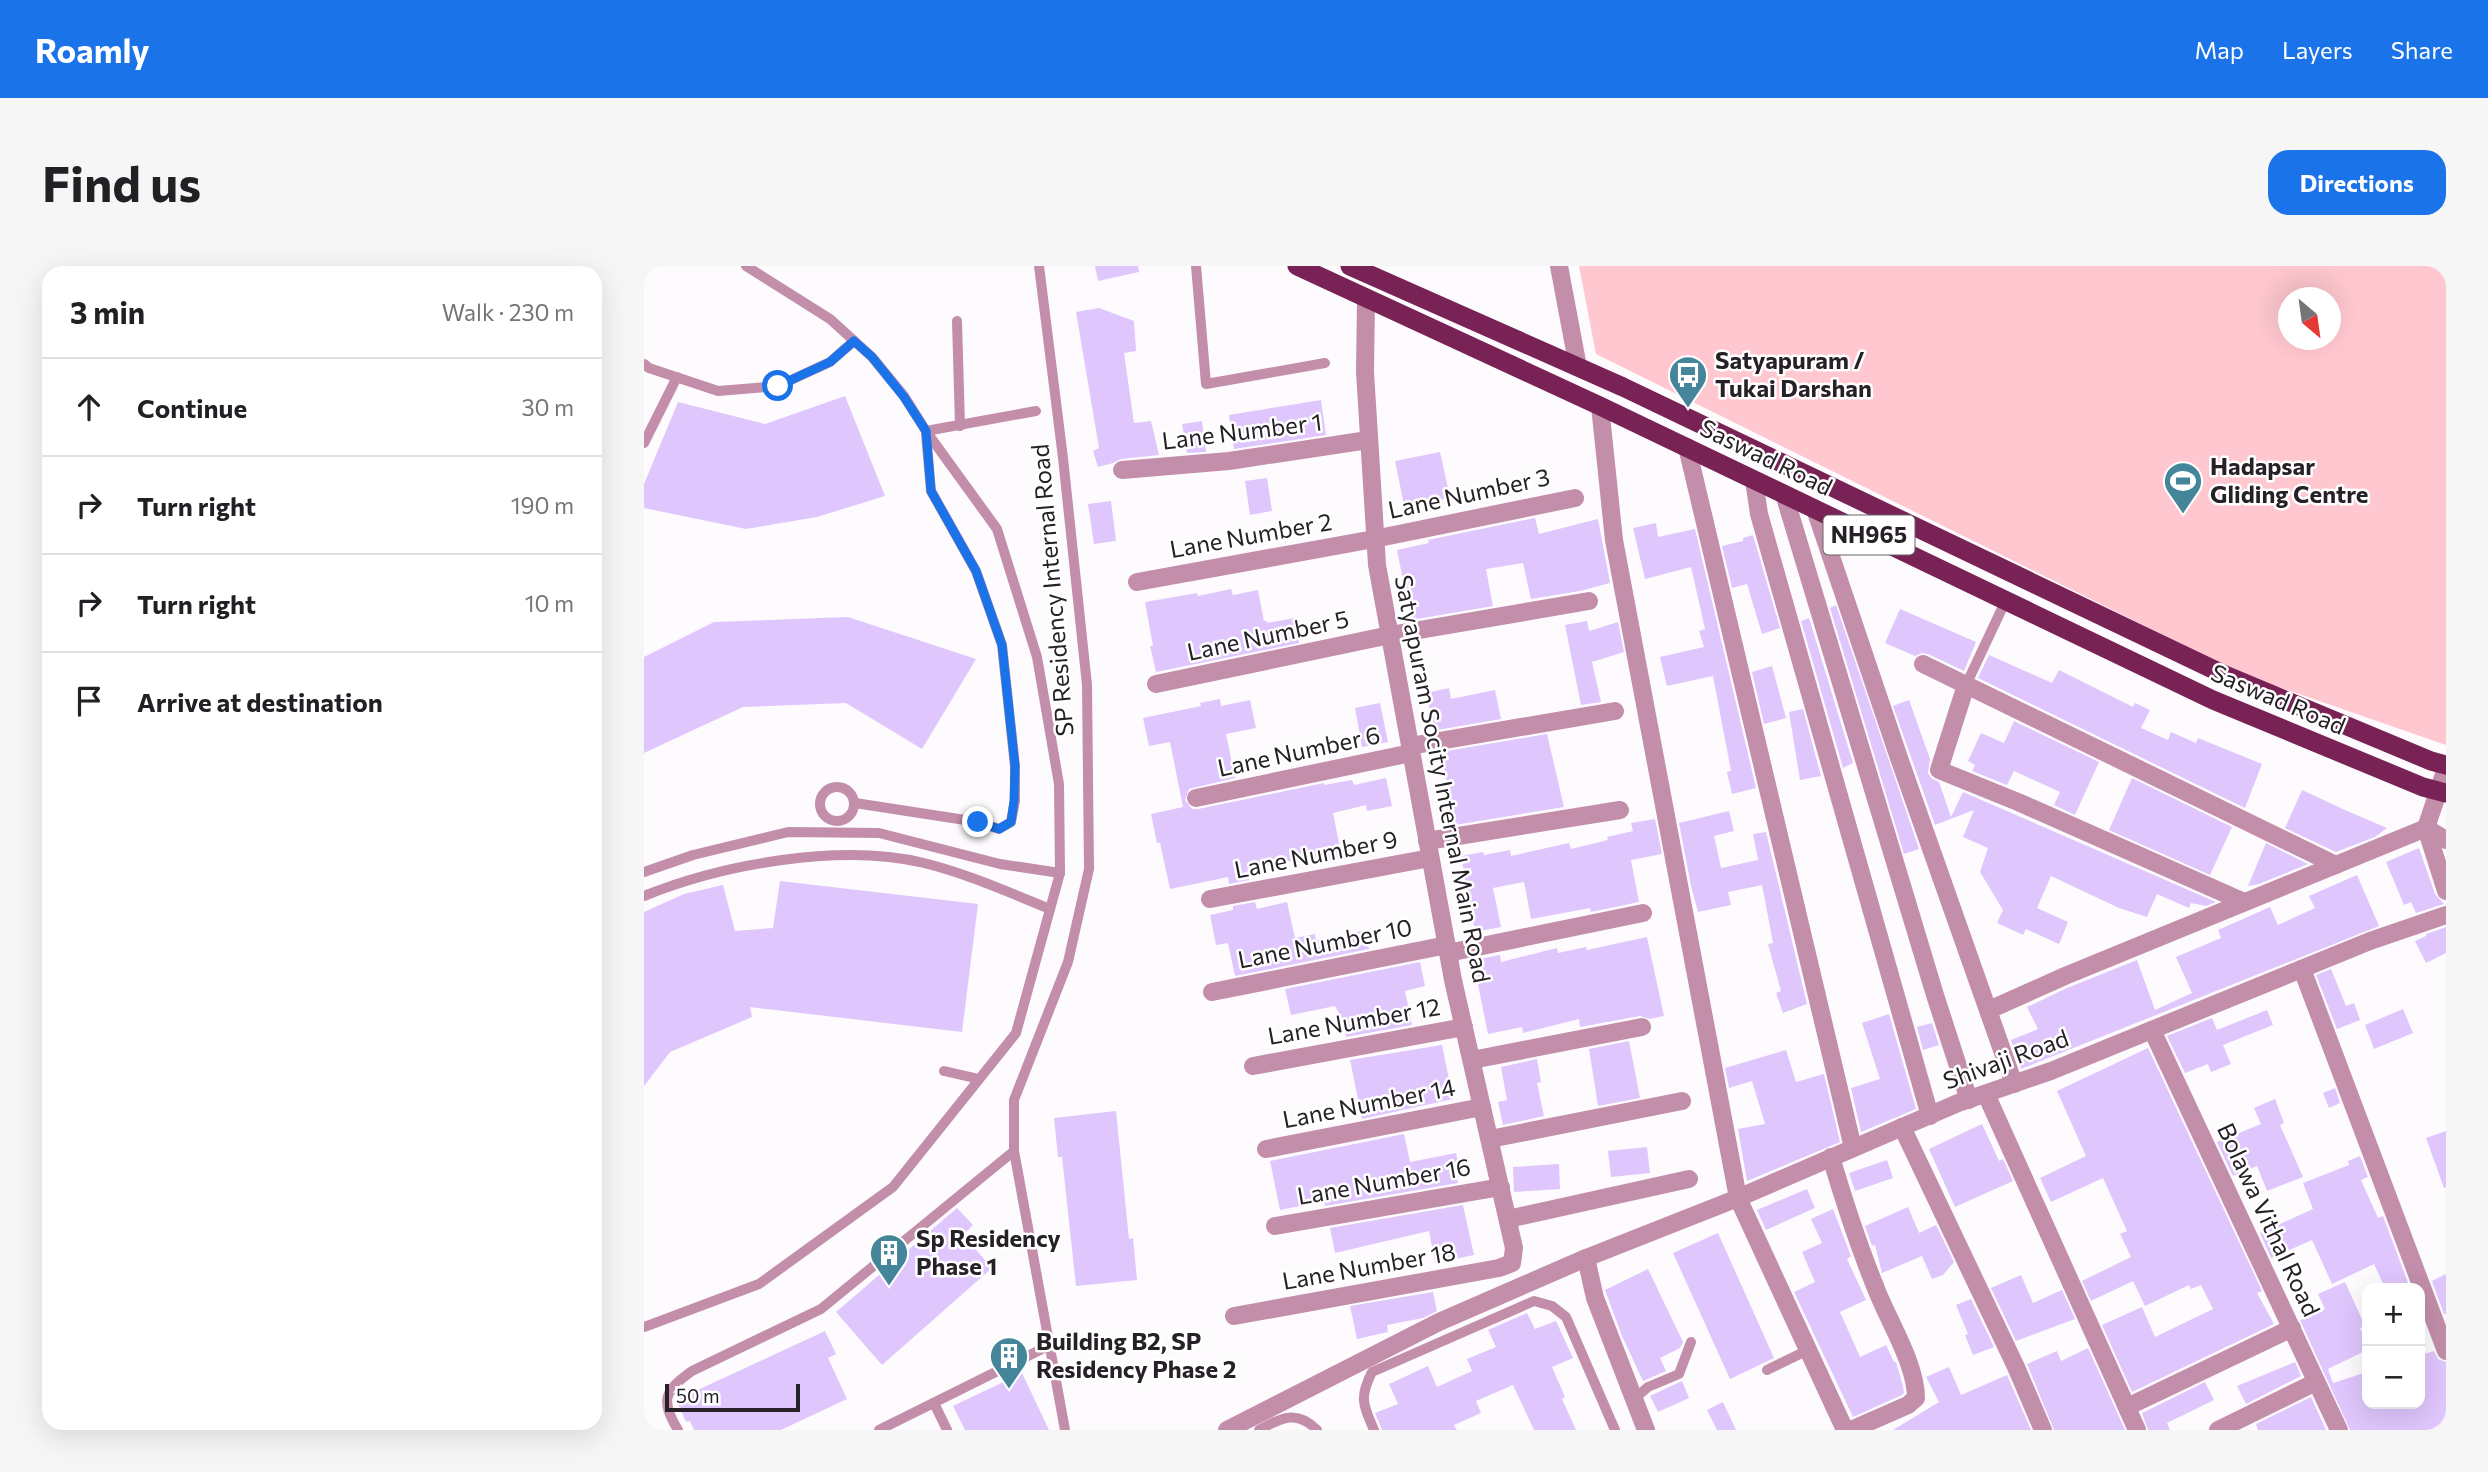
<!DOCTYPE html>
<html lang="en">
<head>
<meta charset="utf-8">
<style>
	:root { --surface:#fff; --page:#f6f6f6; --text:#202124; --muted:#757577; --line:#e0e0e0; --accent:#1a73e8 }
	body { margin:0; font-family:Commissioner,sans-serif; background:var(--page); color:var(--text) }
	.controls { position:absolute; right:21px; bottom:21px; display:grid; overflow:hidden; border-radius:14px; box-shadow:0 7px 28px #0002 }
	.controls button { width:63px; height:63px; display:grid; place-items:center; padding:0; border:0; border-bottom:2px solid var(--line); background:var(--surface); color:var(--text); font:35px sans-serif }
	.compass { position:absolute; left:1634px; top:21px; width:63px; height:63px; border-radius:50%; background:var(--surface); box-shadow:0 7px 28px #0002; rotate:151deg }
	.scale { position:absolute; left:21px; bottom:18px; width:135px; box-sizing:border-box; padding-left:7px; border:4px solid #262126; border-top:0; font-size:19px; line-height:24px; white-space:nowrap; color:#262126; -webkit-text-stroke:5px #fff; paint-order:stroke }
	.stop { position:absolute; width:21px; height:21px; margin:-16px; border:5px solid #1a73e8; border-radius:50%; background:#fff }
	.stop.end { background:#1a73e8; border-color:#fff; box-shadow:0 2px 7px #0008 }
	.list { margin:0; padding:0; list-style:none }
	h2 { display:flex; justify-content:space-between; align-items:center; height:91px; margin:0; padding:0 28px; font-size:30px }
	h2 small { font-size:23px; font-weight:400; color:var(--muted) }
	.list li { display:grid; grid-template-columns:46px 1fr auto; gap:21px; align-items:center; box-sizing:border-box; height:98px; padding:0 28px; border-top:2px solid var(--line) }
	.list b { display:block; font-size:26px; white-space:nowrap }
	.list em { font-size:23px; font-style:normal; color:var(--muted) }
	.icon { flex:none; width:38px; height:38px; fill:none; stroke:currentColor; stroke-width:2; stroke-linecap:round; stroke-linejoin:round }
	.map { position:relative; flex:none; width:1802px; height:1164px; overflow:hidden; border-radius:21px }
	header { display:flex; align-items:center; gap:42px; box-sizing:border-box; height:98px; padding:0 35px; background:var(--accent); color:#fff }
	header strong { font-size:33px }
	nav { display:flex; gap:38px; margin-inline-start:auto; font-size:24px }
	.intro { display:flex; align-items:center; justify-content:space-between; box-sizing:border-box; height:168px; padding:0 42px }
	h1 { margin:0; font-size:49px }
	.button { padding:18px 32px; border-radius:21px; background:var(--accent); color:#fff; font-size:24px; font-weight:700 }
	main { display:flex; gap:42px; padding:0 42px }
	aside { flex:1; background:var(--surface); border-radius:21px; box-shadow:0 7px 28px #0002 }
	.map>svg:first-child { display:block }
	.green { fill:#ffc7cf; fill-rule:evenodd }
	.building { fill:#dfc6fd }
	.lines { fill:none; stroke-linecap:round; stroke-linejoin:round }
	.service { stroke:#c28ea9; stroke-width:10 }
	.minor { stroke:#c28ea9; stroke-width:18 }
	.tertiary { stroke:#c28ea9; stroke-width:18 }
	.trunk { stroke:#782256; stroke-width:19 }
	.route { stroke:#1a73e8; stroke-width:9 }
	.labels { text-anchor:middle; stroke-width:5; stroke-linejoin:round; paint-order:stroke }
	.shield { fill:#fff; stroke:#676467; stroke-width:2 }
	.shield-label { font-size:23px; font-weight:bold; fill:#262126 }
	.poi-label { font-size:24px; font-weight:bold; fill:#262126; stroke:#fff; text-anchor:start }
	.street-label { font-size:24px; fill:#262126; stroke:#fff }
</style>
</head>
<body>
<header>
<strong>Roamly</strong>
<nav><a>Map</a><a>Layers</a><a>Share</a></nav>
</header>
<div class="intro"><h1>Find us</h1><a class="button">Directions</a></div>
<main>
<aside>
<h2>3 min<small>Walk · 230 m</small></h2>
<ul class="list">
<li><svg class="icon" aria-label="ahead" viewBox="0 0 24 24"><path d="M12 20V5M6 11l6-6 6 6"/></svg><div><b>Continue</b></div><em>30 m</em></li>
<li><svg class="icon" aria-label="right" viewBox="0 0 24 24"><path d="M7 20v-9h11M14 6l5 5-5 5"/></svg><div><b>Turn right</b></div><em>190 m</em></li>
<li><svg class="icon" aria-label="right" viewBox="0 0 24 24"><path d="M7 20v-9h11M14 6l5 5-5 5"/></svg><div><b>Turn right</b></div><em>10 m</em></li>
<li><svg class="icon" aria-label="arrive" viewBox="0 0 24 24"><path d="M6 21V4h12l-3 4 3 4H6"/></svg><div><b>Arrive at destination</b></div></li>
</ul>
</aside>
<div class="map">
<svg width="1802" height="1164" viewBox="0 0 1802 1164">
	<rect width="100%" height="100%" fill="#fefbfe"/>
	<path class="green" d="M935 0H1802V479L1600 409 952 88ZM1644 32H1686V74H1644Z"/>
	<g class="building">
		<path d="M451 0H494L495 6 454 15Z"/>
		<path d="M455 42 490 55 492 85 480 87 490 157 507 155 515 189 477 193 469 197 454 201 449 185 455 182 432 46Z"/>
		<path d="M201 130 241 230 173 251 102 263 0 242V218L34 136 121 158Z"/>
		<path d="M677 134 682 169 590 183 585 149Z"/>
		<path d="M558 155 562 186 543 187 538 158Z"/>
		<path d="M796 186 806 231 761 244 751 195Z"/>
		<path d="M623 212 628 245 606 249 601 215Z"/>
		<path d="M467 235 472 275 450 278 444 238Z"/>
		<path d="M891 252 895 268 954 253 966 317 936 325 887 333 879 297 842 303 849 340 767 354 753 284 785 277 784 274Z"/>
		<path d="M1012 257 1014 271 1051 263 1112 522 1088 528 1083 506 1087 505 1069 410 1023 420 1016 391 1060 381 1055 365 1061 363 1047 301 1001 313 989 262Z"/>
		<path d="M1109 269 1136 362 1118 368 1103 318 1088 322 1078 280 1099 275V272Z"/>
		<path d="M587 323 589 329 614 324 620 355H623V357L650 352 655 377 512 406 506 380H509L501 336 553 327 554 330Z"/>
		<path d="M1192 339 1275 583 1260 588 1186 342Z"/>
		<path d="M1256 343 1332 376 1320 405 1284 388 1278 387 1271 390 1241 377Z"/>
		<path d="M204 351 332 393 278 483 202 437 99 441 0 487V391L70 356Z"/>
		<path d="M1165 352 1209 497 1199 502 1157 355Z"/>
		<path d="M943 355 945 365 974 356 980 386 948 396 957 436 937 439 921 359Z"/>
		<path d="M1345 389 1408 417 1415 404 1489 441 1491 437 1506 444 1497 462 1524 474 1527 466 1552 477 1554 472 1618 498 1601 542 1334 412Z"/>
		<path d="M1128 400 1142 452 1120 458 1108 406Z"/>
		<path d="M805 422 807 433 851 424 857 453 793 464 790 462 782 427Z"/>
		<path d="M576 433 577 440 606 434 612 462 582 468 591 512 545 523 541 534 548 543H554L680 517V519L708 514 710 519 742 512 748 540 723 545 722 539 689 547 698 592 677 596 676 590 647 595 603 604 605 614 585 618 584 611 526 623 516 577H513L507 548 539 541 526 476 505 480 499 452 557 440 556 437Z"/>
		<path d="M1265 434 1286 493 1284 507 1287 512 1295 516 1307 551 1319 526 1572 636 1562 640 1547 637 1545 642 1513 628 1503 651 1475 642 1407 610 1393 642 1424 656 1415 678 1382 663 1379 669 1353 657 1359 644 1336 606 1344 582 1319 571 1330 544 1291 559 1249 440Z"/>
		<path d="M736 437 744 476 718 481 711 442Z"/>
		<path d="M1159 443 1177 510 1156 514 1145 446Z"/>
		<path d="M1370 455 1455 496 1431 549 1410 539 1416 526 1370 505 1363 519 1328 505 1331 499 1324 495 1337 467 1360 477Z"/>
		<path d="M903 468 920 541 811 559 797 486Z"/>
		<path d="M1488 512 1588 561 1566 609 1465 564Z"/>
		<path d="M1658 524 1701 544 1743 562 1731 571 1692 586 1641 562Z"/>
		<path d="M1085 545 1090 565 1070 570 1077 602 1114 594 1109 568 1122 566 1163 738 1139 747 1132 727 1137 725 1124 678 1129 677 1118 619 1084 626 1087 639 1054 646 1047 620 1035 557Z"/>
		<path d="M1011 553 1018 588 987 594 995 636 947 646 946 642 887 653 880 616 849 622 857 661 831 666 817 590 839 586 840 589 866 584 867 590 925 577 927 583 964 574 963 571 989 565 987 557Z"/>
		<path d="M1622 577 1664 598 1615 618 1604 620Z"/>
		<path d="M1775 582 1791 628 1800 638 1772 647 1767 636 1760 639 1742 596Z"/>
		<path d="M1713 609 1735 660 1377 803 1367 774 1394 763 1383 741 1423 722 1493 694 1511 744 1548 727 1532 691 1577 672 1574 664 1626 641 1634 659 1671 642 1665 630Z"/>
		<path d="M136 615 334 638 318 766 106 741 108 751 26 786 0 820V646L40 628 79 619 91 665 129 662Z"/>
		<path d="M611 636 613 643 643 636 651 672 671 668 672 674 722 664 725 683 591 710 584 677 572 679 566 649 589 644V640Z"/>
		<path d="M1802 661V687L1782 697 1771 675 1782 670V668Z"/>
		<path d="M1003 671 1020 750 1006 753 996 750 936 761 935 753 879 767 878 761 844 768 829 694 856 689 857 696 913 682 914 687 942 681 943 684Z"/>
		<path d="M776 696 781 720 761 725 768 759 702 771 697 751 691 740 647 749 641 723Z"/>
		<path d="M1687 703 1702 740 1710 737 1716 754 1693 763 1672 709Z"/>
		<path d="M1759 743 1769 767 1730 783 1721 759Z"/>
		<path d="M1623 744 1629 759 1579 779 1587 798 1567 806 1564 798 1541 807 1523 770 1568 752 1573 764Z"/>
		<path d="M1245 748 1272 843 1217 866 1207 822 1236 813 1218 757Z"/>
		<path d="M1288 757 1295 779 1279 784 1273 761Z"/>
		<path d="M985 775 996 832 954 840 945 783Z"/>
		<path d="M798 779 809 833 718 853 706 794Z"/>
		<path d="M1504 782 1618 1025 1613 1027 1630 1058 1488 1126 1458 1059 1498 1041 1511 1071 1569 1043 1557 1019 1547 1023 1545 1019 1501 1040 1489 1015 1447 1035 1438 1015 1487 991 1476 968 1483 965 1459 912 1407 936 1396 912 1442 890 1413 825Z"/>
		<path d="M1142 784 1152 816 1180 808 1196 876 1103 915 1094 863 1121 858 1108 815 1085 822 1081 802Z"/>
		<path d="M893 793 897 816 893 817 900 850 859 859 854 836 863 834 857 801Z"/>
		<path d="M1691 822 1696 837 1685 842 1679 827Z"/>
		<path d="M1631 833 1640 857 1636 859 1659 911 1623 925 1613 900 1589 910 1573 876 1617 858 1610 842Z"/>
		<path d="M472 845 485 973 489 972 493 1014 432 1020 418 891H414L410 852Z"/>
		<path d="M1338 858 1355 895 1359 893 1369 915 1311 941 1285 883Z"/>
		<path d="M1802 865V922H1800L1782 872Z"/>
		<path d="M760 868 766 896 812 887 817 910 813 911 814 917 681 940 680 935 636 944 626 895Z"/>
		<path d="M1003 881 1006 907 967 911 964 885Z"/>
		<path d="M1716 890 1724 911 1717 914 1734 952 1739 950 1766 1022H1741L1730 998 1688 1018 1668 974 1627 992 1616 967 1669 943 1659 917 1705 899 1704 895Z"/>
		<path d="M1243 894 1249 912 1211 925 1205 907Z"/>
		<path d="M915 898 916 923 870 926 869 901Z"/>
		<path d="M1163 923 1171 942 1122 964 1113 944Z"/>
		<path d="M819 939 830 989 791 997 785 965 691 987 686 962Z"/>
		<path d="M1264 941 1275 967 1292 959 1310 996 1299 1009 1288 1013 1278 990 1238 1007 1231 979 1228 980 1221 960Z"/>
		<path d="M313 942 329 959 319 969 348 1002 238 1099 192 1046Z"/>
		<path d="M1189 943 1207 990 1203 993 1222 1034 1196 1046 1216 1091 1242 1079 1250 1096H1252L1259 1120 1260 1127 1258 1129 1209 1151 1150 1026 1171 1016 1158 986 1178 977 1167 953Z"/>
		<path d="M1074 967 1130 1092 1086 1113 1029 987Z"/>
		<path d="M1004 1003 1039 1076 1036 1082 1016 1092 1022 1105 999 1115 978 1070 961 1024Z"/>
		<path d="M1802 1008V1048H1800L1788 1015Z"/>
		<path d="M1377 1009 1389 1037 1418 1024 1431 1053 1372 1075 1347 1022Z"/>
		<path d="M1701 1016 1721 1060 1716 1062 1723 1077V1084L1684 1103 1689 1117 1723 1106V1138H1776V1089L1790 1085 1794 1093 1802 1096V1164H1706L1656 1054 1681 1043 1674 1028Z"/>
		<path d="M789 1026 793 1045 779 1052 743 1059 744 1066 713 1073 706 1040Z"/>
		<path d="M1327 1033 1350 1081 1329 1089 1321 1069 1324 1068 1312 1039Z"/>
		<path d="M883 1047 891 1063 912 1055 929 1092 908 1101 921 1131 918 1133 932 1164H890L869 1119 832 1135 837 1147 810 1159 813 1164H738L731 1147 754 1138 745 1118 784 1100 793 1121 828 1105 823 1093 852 1081 844 1064Z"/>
		<path d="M181 1065 192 1088 184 1092 203 1133 137 1164H50L46 1155 42 1156 32 1134Z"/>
		<path d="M1444 1082 1481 1164H1410L1383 1098 1413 1085 1417 1095Z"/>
		<path d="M1651 1096 1657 1110 1602 1138 1593 1120Z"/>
		<path d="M1305 1101 1317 1129 1363 1109 1387 1164H1249L1295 1136 1282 1111Z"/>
		<path d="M378 1107 405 1164H321L309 1140Z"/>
		<path d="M1038 1115 1045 1132 1014 1146 1006 1130Z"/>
		<path d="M1561 1116 1570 1134 1523 1157 1526 1164H1504L1498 1147Z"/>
		<path d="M1667 1131 1682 1164H1614L1612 1158Z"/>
		<path d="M1079 1136 1092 1164H1073L1063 1144Z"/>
	</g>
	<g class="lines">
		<g class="service">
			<path d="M395 0 419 192 443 419 445 603 424 696 370 834V885L421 1164"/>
			<path d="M552 0 562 118 681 97"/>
			<path d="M313 55 316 160"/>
			<path d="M0 98 5 102 74 125 134 120 186 96 210 75"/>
			<path d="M282 165 392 145"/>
			<path d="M0 177 33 111"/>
			<path d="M1322 419 1362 334"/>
			<circle cx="193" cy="538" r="17"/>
			<path d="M211 537 334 556 355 563 367 556 371 535V500L358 379 332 305 287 225 282 168"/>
			<path d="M0 606 49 589 144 566 235 567 356 598 416 607"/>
			<path d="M0 630C79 598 196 577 280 597 324 608 364 626 406 643"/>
			<path d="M300 805 335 813"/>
			<path d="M0 1061 115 1018 249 921 372 767 416 607 415 518 393 391 353 263 282 165 260 130 228 91 186 53 102 0"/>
			<path d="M1123 1104 1164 1084"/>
			<path d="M989 1134 1004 1121 1035 1108 1047 1076"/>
			<path d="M290 1137 303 1164"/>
			<path d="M34 1164C16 1134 20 1125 48 1105L177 1043 370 885"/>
			<path d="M235 1164 406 1079"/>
			<path d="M615 1164C637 1152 653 1143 673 1164"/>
			<path d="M730 1164C719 1138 715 1132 728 1106L890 1035 908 1040 922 1051 971 1164"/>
		</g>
		<g class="minor">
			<path d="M956 140 970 274 1094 932 1201 1164"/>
			<path d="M1043 181 1209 882"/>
			<path d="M478 204 585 195 724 174"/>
			<path d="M1110 214 1115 248 1286 850"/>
			<path d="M1140 228 1291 729 1325 834"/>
			<path d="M1171 243 1255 492 1370 818"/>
			<path d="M493 316 730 273 931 232"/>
			<path d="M1279 398 1692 599"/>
			<path d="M512 418 746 369 945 335"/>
			<path d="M1322 419 1295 504 1374 536 1600 636"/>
			<path d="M766 480 971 445"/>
			<path d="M1802 502 1782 562 1802 625"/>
			<path d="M552 532 767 487"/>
			<path d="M783 575 976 544"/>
			<path d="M566 633 786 592"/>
			<path d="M804 687 999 647"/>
			<path d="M1658 703 1802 1085"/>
			<path d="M568 726 803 679"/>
			<path d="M1345 744 1421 710 1782 562 1802 574"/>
			<path d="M1508 764 1695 1164"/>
			<path d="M828 794 998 761"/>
			<path d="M609 800 820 761"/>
			<path d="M1342 828 1493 1164"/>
			<path d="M1258 861 1372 1101 1399 1164"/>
			<path d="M846 873 1038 835"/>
			<path d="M622 883 838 841"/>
			<path d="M1187 891C1200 935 1214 978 1231 1020 1243 1053 1272 1097 1272 1132L1264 1139 1207 1164"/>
			<path d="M864 953 1045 913"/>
			<path d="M631 960 857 921"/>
			<path d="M942 992 951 1032 1002 1164"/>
			<path d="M590 1050 855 1002 868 997 870 982 809 714 733 299 721 106 722 33"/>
			<path d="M1483 1141 1648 1062"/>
			<path d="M583 1164 795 1056 942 992 1094 932 1314 837 1407 805 1726 675 1802 649"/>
			<path d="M1574 1164 1672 1116"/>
		</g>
		<path class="tertiary" d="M915 0 934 101"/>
		<g class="trunk">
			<path d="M653 0 956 140 1569 434 1779 521 1802 527"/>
			<path d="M706 0 979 121 1581 409 1787 495 1802 499"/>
		</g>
	</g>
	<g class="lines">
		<path class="route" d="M134 120 186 96 210 75 228 91 260 131 282 165 287 225 332 305 358 379 371 500 370 535 367 556 355 563 334 556"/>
	</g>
	<defs>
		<g id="bus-pin" transform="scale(2.0125)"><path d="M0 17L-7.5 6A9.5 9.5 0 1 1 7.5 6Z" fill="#458599" stroke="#fff"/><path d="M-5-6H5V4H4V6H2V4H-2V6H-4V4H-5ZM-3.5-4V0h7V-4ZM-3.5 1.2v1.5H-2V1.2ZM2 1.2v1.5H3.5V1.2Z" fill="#fff"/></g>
		<g id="stadium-pin" transform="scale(2.0125)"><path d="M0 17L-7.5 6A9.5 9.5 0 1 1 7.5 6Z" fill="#458599" stroke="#fff"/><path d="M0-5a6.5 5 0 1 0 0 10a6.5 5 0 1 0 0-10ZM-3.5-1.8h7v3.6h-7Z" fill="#fff"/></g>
		<g id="building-pin" transform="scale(2.0125)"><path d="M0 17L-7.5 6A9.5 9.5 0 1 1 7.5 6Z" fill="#458599" stroke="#fff"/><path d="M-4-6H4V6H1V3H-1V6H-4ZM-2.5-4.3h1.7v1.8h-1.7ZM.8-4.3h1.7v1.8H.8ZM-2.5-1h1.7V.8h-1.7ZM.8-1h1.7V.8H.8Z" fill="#fff"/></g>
	</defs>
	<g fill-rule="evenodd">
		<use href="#bus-pin" x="1044" y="109"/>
		<use href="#stadium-pin" x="1539" y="215"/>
		<use href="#building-pin" x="245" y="987"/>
		<use href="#building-pin" x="365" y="1090"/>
	</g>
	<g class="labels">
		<rect class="shield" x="1179.5" y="249.5" width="91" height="39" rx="5"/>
		<g class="shield-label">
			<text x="1225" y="277">NH965</text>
		</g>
		<g class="poi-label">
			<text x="1071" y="103">Satyapuram /<tspan x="1071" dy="28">Tukai Darshan</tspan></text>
			<text x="1566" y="209">Hadapsar<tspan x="1566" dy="28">Gliding Centre</tspan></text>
			<text x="272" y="981">Sp Residency<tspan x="272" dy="28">Phase 1</tspan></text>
			<text x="392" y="1084">Building B2, SP<tspan x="392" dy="28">Residency Phase 2</tspan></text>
		</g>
		<g class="street-label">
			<text transform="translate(598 166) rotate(-7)" y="8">Lane Number 1</text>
			<text transform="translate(1122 192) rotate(26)" y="8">Saswad Road</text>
			<text transform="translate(825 228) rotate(-12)" y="8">Lane Number 3</text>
			<text transform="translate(607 270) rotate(-10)" y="8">Lane Number 2</text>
			<text transform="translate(409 324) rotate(-95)" y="8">SP Residency Internal Road</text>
			<text transform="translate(624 370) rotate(-12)" y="8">Lane Number 5</text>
			<text transform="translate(1634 434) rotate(23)" y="8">Saswad Road</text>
			<text transform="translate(655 486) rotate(-12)" y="8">Lane Number 6</text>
			<text transform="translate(798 513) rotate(79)" y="8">Satyapuram Socity Internal Main Road</text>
			<text transform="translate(672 589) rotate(-11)" y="8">Lane Number 9</text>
			<text transform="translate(681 678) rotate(-11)" y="8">Lane Number 10</text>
			<text transform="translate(710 756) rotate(-10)" y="8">Lane Number 12</text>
			<text transform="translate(1362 794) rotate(-20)" y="8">Shivaji Road</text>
			<text transform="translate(725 838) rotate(-11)" y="8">Lane Number 14</text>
			<text transform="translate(740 916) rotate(-10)" y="8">Lane Number 16</text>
			<text transform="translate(1624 954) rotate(65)" y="8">Bolawa Vithal Road</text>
			<text transform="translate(725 1001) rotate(-10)" y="8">Lane Number 18</text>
		</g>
	</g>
</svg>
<div class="controls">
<button>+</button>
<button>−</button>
</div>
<svg class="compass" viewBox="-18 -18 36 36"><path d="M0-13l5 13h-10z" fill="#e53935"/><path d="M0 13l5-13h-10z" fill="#757577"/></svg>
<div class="scale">50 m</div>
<div class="stop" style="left:134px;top:120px"></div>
<div class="stop end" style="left:334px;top:556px"></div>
</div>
</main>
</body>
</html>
